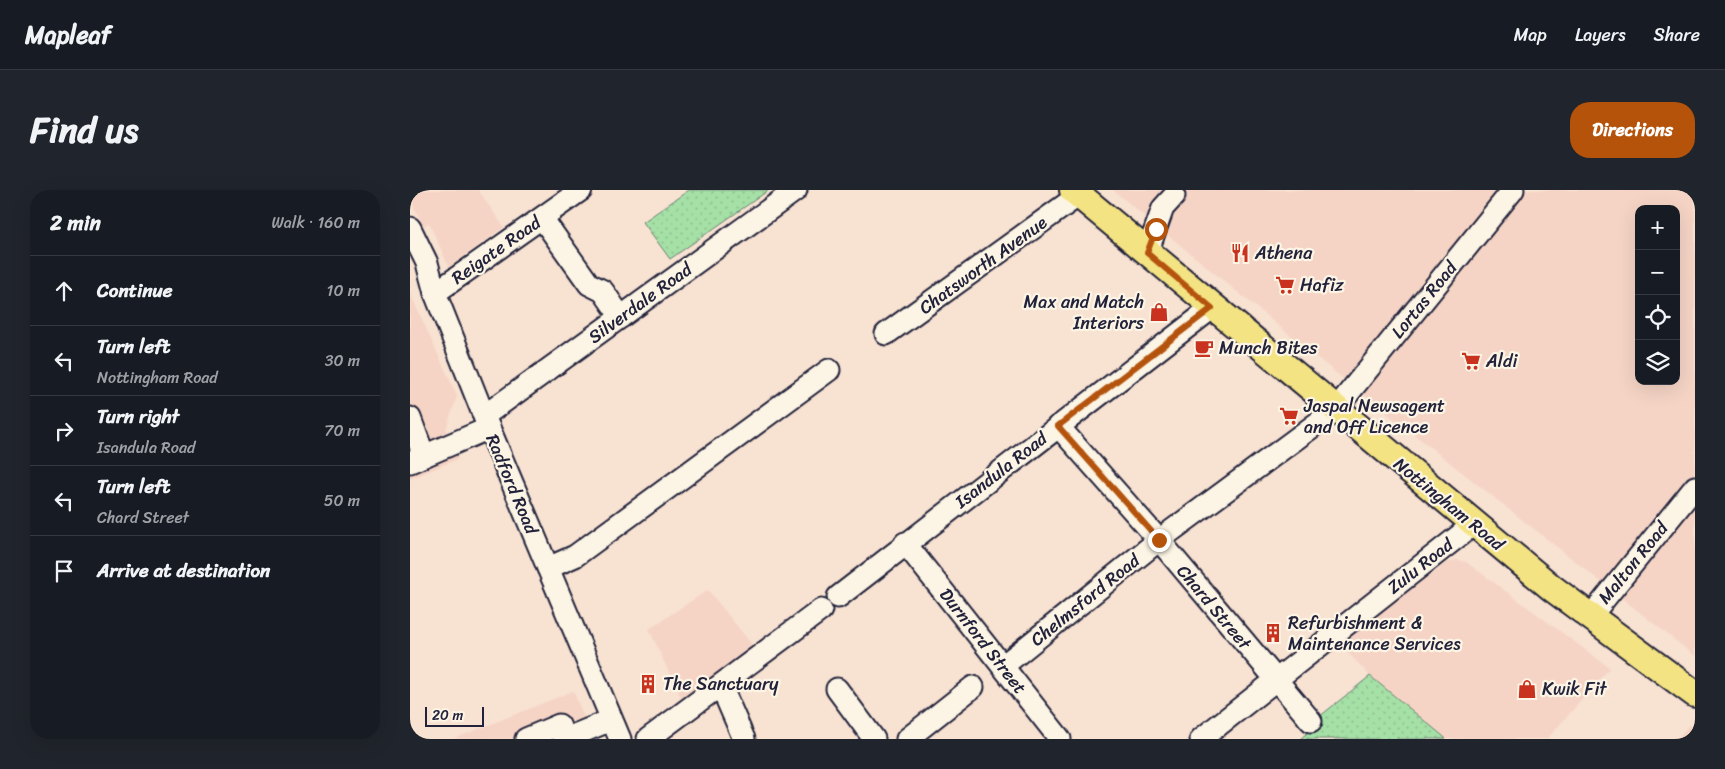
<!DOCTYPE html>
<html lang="en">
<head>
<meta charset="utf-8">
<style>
	:root { --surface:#171b24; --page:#20242c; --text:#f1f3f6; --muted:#9ea1a6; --line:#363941; --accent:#b45309 }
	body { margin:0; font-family:Sriracha,sans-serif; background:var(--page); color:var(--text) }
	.controls { position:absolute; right:15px; top:15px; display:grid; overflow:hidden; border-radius:10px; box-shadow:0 5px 20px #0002 }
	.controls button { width:45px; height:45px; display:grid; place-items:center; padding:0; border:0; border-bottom:1px solid var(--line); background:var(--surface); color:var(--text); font:25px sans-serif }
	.scale { position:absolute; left:15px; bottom:12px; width:59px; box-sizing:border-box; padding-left:5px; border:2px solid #22223b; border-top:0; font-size:14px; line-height:18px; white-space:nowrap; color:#22223b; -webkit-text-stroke:4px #fcf5e5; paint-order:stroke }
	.stop { position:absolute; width:15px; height:15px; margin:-11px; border:4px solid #b45309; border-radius:50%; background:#fff }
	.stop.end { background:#b45309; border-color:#fff; box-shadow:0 1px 5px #0008 }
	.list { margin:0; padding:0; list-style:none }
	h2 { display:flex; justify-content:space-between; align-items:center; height:65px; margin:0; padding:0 20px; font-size:21px }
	h2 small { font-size:16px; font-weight:400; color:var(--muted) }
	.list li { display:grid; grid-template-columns:32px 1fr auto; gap:15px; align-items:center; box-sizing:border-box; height:70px; padding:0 20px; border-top:1px solid var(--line) }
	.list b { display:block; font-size:19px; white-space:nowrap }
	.list p { margin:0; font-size:16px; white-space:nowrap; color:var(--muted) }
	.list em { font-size:16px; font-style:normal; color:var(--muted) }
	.icon { flex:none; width:28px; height:28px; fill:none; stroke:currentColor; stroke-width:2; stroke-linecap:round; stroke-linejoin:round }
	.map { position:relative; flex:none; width:1285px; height:549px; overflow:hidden; border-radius:20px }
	header { display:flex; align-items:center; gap:30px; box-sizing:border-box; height:70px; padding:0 25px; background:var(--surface); border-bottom:1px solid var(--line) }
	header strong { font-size:24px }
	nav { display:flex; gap:28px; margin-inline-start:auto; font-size:18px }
	.intro { display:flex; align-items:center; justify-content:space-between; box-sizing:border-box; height:120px; padding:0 30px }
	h1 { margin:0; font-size:35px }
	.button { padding:12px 22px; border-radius:20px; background:var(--accent); color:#fff; font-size:18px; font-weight:700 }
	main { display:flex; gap:30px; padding:0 30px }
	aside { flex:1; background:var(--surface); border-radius:20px; box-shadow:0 5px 20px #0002 }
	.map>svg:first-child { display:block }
	.built { fill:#f5d4c5; fill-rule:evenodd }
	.park { fill:url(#park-dots); stroke:#648170 }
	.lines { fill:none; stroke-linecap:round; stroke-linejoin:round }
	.minor-casing { stroke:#22223b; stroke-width:25 }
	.major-casing { stroke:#22223b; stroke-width:30 }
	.minor { stroke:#fcf5e5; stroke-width:21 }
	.major { stroke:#f4e382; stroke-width:26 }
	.route { stroke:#b45309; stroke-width:6 }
	.labels { text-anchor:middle; stroke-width:4.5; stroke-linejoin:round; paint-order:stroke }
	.street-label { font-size:18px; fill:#22223b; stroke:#fcf5e5 }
	.poi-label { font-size:18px; fill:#22223b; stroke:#fcf5e5; text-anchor:start }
</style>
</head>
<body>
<header>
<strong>Mapleaf</strong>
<nav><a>Map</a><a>Layers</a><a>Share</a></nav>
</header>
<div class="intro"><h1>Find us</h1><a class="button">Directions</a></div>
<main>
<aside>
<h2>2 min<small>Walk · 160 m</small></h2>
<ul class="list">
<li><svg class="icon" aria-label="ahead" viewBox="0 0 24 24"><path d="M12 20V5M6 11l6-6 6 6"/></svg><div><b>Continue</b></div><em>10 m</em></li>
<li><svg class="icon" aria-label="left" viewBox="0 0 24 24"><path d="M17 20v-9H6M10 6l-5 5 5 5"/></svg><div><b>Turn left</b><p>Nottingham Road</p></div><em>30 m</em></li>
<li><svg class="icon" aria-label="right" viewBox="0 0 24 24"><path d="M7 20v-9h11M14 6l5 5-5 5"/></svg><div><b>Turn right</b><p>Isandula Road</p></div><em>70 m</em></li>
<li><svg class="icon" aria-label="left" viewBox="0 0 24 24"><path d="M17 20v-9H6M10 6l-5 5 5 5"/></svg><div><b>Turn left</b><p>Chard Street</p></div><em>50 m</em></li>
<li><svg class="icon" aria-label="arrive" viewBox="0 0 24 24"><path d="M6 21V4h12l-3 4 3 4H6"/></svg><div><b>Arrive at destination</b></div></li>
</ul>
</aside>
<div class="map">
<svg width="1285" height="549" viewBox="0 0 1285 549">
	<defs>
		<pattern id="park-dots" width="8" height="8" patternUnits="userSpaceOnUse" patternTransform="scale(1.25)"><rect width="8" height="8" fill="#a5e0a6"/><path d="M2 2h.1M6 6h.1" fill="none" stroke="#8ec090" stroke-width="1.8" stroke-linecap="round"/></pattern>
	</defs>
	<rect width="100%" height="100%" fill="#f8e2d2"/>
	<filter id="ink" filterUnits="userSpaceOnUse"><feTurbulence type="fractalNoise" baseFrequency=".02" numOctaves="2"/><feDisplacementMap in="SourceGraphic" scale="10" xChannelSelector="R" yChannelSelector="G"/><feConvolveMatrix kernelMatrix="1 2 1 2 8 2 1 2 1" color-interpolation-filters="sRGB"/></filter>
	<g filter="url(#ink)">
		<g class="built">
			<path d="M0 0H68L94 37 39 77 19 33 13 36 0 8Z"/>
			<path d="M703 0H1285V466L925 182ZM1229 19H1266V191H1229Z"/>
			<path d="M0 103 47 206 36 239 48 269 0 289Z"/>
			<path d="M1047 370 1056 372 1200 478 1137 549H1036L960 486 929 453 1036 373Z"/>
			<path d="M298 400 343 456 271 508 239 439Z"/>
			<path d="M163 501 183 549H44Z"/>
			<path d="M1279 535 1285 538V549H1267Z"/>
		</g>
		<g class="park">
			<path d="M279 0H359L260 69 233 32Z"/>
			<path d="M960 486 1033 546 1036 549H890L912 531 909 527Z"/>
		</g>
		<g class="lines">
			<g class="minor-casing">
				<g id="minor">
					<path d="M132 28 179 94 193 101 211 127"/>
					<path d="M0 38 17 73 25 103 74 226 210 549"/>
					<path d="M737 63 753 18 764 6"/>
					<path d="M25 103 171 0"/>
					<path d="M476 144 669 5"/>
					<path d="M74 226 386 0"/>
					<path d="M0 228 14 266"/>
					<path d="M648 236 749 350 901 531"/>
					<path d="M0 272 79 238"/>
					<path d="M495 353 650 549"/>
					<path d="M138 378 165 366 419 180"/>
					<path d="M428 407 802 118"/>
					<path d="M1180 427 1285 297"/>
					<path d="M594 475 749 350 925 220 1103 0"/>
					<path d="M311 496 334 549"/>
					<path d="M427 499 464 549"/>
					<path d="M116 549 149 535 155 549"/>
					<path d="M155 549 201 530"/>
					<path d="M238 549 411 420"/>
					<path d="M497 549 563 497"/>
					<path d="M791 549 1064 334"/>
				</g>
			</g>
			<g class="major-casing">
				<path id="major" d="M663 0 1142 398 1285 504"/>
			</g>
			<use href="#minor" class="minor"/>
			<use href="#major" class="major"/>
		</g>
	</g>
	<g class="lines" filter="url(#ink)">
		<path class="route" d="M746 39 737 63 802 118 648 236 749 350"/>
	</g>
	<defs>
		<g id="restaurant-bare" transform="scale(1.5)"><path d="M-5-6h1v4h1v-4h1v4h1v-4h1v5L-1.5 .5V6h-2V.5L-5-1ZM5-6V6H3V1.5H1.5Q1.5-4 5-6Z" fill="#c8321e" stroke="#fcf5e5" stroke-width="2.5" paint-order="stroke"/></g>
		<g id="supermarket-bare" transform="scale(1.5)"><path d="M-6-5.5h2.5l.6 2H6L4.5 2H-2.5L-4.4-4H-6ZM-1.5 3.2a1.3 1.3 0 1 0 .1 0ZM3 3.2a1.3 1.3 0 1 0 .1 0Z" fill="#c8321e" stroke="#fcf5e5" stroke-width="2.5" paint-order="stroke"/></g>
		<g id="shop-bare" transform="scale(1.5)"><path d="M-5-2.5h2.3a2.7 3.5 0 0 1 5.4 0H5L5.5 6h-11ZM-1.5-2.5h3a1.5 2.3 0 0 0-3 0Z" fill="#c8321e" stroke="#fcf5e5" stroke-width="2.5" paint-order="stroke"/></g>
		<g id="cafe-bare" transform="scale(1.5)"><path d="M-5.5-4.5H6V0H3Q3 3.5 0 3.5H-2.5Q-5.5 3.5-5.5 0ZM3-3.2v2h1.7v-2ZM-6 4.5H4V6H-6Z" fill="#c8321e" stroke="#fcf5e5" stroke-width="2.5" paint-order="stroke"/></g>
		<g id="building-bare" transform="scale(1.5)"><path d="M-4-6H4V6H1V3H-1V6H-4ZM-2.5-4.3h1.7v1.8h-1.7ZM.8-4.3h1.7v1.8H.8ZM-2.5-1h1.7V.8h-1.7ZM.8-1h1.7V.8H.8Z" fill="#c8321e" stroke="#fcf5e5" stroke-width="2.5" paint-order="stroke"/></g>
	</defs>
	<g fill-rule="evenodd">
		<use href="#restaurant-bare" x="830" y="63"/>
		<use href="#supermarket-bare" x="875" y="95"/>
		<use href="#shop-bare" x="749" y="122"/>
		<use href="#cafe-bare" x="794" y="158"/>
		<use href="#supermarket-bare" x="1061" y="171"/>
		<use href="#supermarket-bare" x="879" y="226"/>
		<use href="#building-bare" x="863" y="443"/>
		<use href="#building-bare" x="238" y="494"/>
		<use href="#shop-bare" x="1117" y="499"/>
	</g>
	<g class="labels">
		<g class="street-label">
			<text transform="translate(86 60) rotate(-35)" y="6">Reigate Road</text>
			<text transform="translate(573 75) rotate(-36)" y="6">Chatsworth Avenue</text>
			<text transform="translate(1014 110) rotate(-51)" y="6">Lortas Road</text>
			<text transform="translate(230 113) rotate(-36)" y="6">Silverdale Road</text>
			<text transform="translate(591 280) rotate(-38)" y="6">Isandula Road</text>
			<text transform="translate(102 294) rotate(67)" y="6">Radford Road</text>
			<text transform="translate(1039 314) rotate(39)" y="6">Nottingham Road</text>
			<text transform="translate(1223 373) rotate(-51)" y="6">Malton Road</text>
			<text transform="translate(1010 376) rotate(-38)" y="6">Zulu Road</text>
			<text transform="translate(675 410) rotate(-39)" y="6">Chelmsford Road</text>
			<text transform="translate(804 417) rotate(50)" y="6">Chard Street</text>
			<text transform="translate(573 451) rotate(52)" y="6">Durnford Street</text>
		</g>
		<g class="poi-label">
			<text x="845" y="69">Athena</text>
			<text x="890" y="101">Hafiz</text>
			<text x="734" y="118" text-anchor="end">Max and Match<tspan x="734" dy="21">Interiors</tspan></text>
			<text x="809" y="164">Munch Bites</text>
			<text x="1076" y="177">Aldi</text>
			<text x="894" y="222">Jaspal Newsagent<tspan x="894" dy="21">and Off Licence</tspan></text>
			<text x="878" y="439">Refurbishment &amp;<tspan x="878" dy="21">Maintenance Services</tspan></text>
			<text x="253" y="500">The Sanctuary</text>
			<text x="1132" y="505">Kwik Fit</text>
		</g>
	</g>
</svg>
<div class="controls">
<button>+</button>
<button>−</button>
<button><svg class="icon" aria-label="locate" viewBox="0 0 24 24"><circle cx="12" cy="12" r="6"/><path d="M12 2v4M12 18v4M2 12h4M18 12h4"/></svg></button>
<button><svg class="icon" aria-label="layers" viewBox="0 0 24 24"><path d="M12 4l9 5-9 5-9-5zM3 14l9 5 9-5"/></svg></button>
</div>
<div class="scale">20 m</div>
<div class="stop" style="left:746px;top:39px"></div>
<div class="stop end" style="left:749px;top:350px"></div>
</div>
</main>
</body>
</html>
